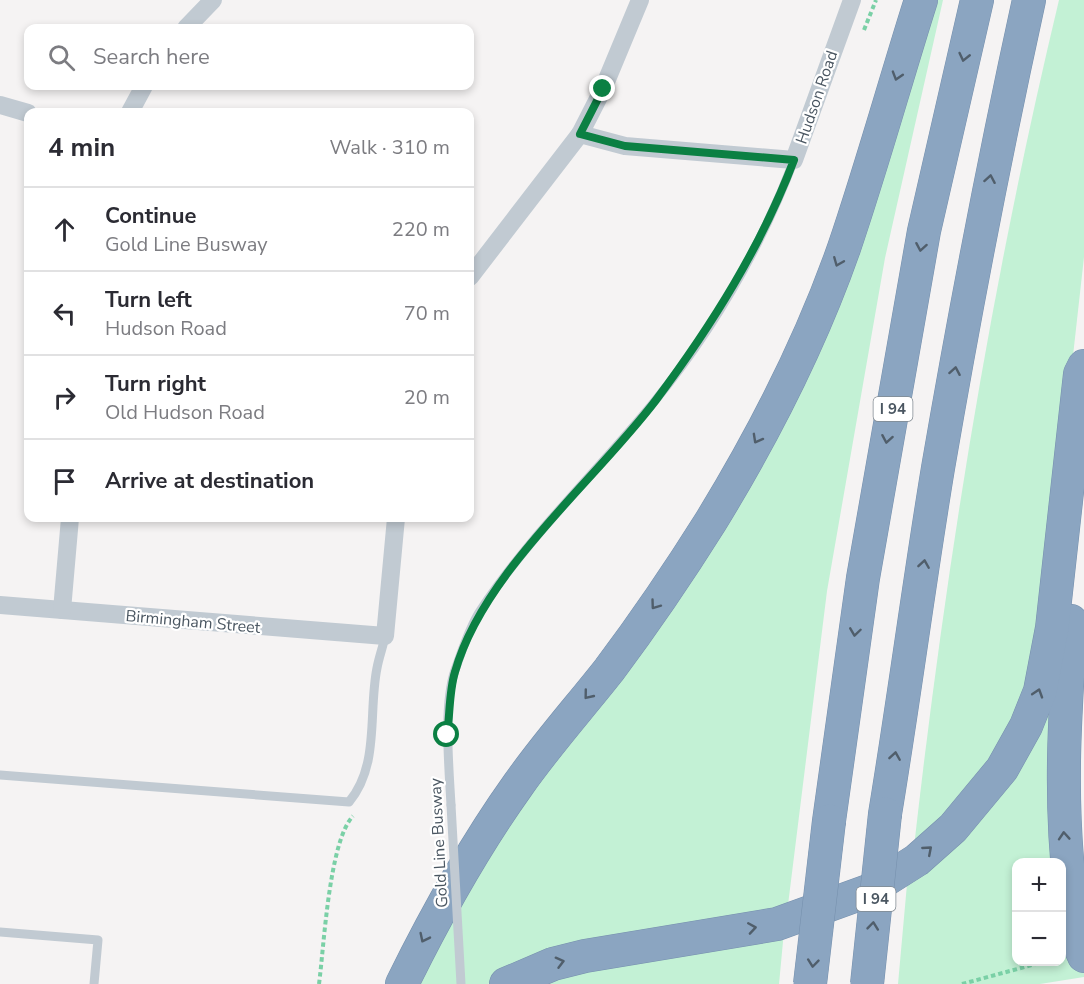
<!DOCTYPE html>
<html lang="en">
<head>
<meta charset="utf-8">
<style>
	:root { --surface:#fff; --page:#f2f2f3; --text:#2b2b33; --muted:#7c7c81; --line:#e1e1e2 }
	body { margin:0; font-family:"Nunito Sans",sans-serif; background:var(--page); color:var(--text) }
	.controls { position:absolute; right:18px; bottom:18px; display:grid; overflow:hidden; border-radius:12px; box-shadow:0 3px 9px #0003 }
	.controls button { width:54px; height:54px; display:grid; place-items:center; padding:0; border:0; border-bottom:2px solid var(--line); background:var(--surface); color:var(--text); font:30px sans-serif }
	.stop { position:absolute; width:18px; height:18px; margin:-14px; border:4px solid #0b8043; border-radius:50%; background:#fff }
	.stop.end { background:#0b8043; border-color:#fff; box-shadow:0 2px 6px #0008 }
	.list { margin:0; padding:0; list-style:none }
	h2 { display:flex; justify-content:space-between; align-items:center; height:78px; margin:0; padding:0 24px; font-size:26px }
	h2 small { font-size:20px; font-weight:400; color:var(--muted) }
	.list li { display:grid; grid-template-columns:39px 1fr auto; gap:18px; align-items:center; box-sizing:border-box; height:84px; padding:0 24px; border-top:2px solid var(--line) }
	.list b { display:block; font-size:22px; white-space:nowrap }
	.list p { margin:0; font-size:20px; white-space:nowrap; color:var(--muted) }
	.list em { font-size:20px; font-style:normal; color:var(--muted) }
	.icon { flex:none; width:33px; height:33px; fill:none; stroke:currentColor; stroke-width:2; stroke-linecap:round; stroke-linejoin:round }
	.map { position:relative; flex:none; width:1084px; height:984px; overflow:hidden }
	.search { position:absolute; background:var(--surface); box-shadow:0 3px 9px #0003; left:24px; top:24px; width:450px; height:66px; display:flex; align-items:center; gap:15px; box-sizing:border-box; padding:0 21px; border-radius:12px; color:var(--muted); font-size:22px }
	.panel { position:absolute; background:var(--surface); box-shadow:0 3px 9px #0003; left:24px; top:108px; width:450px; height:414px; border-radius:12px }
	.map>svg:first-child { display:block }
	.green { fill:#c3f1d5; fill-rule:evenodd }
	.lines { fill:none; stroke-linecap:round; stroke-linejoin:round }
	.highway-casing { stroke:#7690ad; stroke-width:34 }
	.path { stroke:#7ad0a6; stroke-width:4; stroke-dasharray:4.5 3; stroke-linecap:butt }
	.lane { stroke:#c1cad2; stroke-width:9 }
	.street { stroke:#c1cad2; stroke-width:18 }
	.highway { stroke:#8ba5c1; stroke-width:33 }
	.highway-bridge-casing { stroke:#7690ad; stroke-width:34; stroke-linecap:butt }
	.lane-bridge { stroke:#c1cad2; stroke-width:9 }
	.highway-bridge { stroke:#8ba5c1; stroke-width:33 }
	.oneway { stroke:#505e6b }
	.route { stroke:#0b8043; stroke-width:8 }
	.labels { text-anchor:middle; stroke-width:4.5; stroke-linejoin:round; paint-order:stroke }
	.shield { fill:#fff; stroke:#808990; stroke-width:1.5 }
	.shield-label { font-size:15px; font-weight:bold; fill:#4a5661 }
	.street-label { font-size:16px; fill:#4a5661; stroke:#fff }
</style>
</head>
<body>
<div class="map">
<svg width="1084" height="984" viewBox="0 0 1084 984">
	<rect width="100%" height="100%" fill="#f5f3f3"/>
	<g class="green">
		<path d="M928 0H943L885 258 827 591 787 913 526 963 488 984H413L444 923 737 490Z"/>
		<path d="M1059 0H1084V257L1041 643 1013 721 969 792 914 847C946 563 992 279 1059 0Z"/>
		<path d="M1052 667 1075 844 1084 859V977L1040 984H898L908 873 934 856ZM1016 862H1062V962H1016Z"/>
		<path d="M784 931 779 984H525Z"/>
	</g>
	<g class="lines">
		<g class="highway-casing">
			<g id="highway">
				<path d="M1071 621C1065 711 1059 798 1070 888 1073 909 1074 937 1084 956"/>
				<path d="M885 814C904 699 919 583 938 468 965 311 995 155 1029 0"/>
				<path d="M829 821 863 578 924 231 977 0"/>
				<path d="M402 984C436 915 473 848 518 785 546 745 579 708 609 670 645 622 679 572 711 521 763 436 811 342 844 248 872 166 895 82 921 0"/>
				<path d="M506 984 553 964 585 956 777 924 868 891 917 860 953 828 1002 769 1026 726 1040 691 1052 628 1080 374 1084 366"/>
			</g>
		</g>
		<g class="path">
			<path d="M864 30 876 0"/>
			<path d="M319 984C324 947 329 841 353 816"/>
			<path d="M962 984 1043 962"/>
		</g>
		<g class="lane">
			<path d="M0 775 349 802C380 765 368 712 377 668 379 657 383 647 385 636"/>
			<path d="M451 805C449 767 443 705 455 670 462 651 469 628 480 611 529 536 597 472 654 402 713 330 761 247 794 160"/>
			<path d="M0 932 98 940 94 984"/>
		</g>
		<g class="street">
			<path d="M186 28 213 0"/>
			<path d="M0 105 28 113"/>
			<path d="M130 112 144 86"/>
			<path d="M580 134 625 146 794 160 852 0"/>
			<path d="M470 277 580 134 603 89 640 0"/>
			<path d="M0 605 385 636 396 518"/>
			<path d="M62 610 70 518"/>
		</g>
		<use href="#highway" class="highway"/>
		<g class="highway-bridge-casing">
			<g id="highway-bridge">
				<path d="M810 984 829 821"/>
				<path d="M867 984 885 814"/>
			</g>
		</g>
		<path class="lane-bridge" d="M451 805 461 984"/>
		<use href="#highway-bridge" class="highway-bridge"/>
	</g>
	<defs><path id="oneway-chevron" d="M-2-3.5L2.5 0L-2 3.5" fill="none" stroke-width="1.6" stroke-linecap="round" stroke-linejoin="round" transform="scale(1.5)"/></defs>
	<g class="oneway">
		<use href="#oneway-chevron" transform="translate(964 57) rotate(103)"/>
		<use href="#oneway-chevron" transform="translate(897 76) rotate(107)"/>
		<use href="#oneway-chevron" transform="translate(990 179) rotate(-80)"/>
		<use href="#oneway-chevron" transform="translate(921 247) rotate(100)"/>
		<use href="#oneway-chevron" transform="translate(838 262) rotate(112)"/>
		<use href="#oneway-chevron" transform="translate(955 371) rotate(-80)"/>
		<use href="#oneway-chevron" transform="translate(757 439) rotate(119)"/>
		<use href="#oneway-chevron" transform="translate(887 439) rotate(100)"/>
		<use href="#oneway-chevron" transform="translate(924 564) rotate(-81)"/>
		<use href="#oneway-chevron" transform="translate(655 605) rotate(126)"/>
		<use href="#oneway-chevron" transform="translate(855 632) rotate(98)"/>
		<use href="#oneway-chevron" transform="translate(1038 693) rotate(-72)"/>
		<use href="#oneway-chevron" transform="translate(588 695) rotate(129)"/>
		<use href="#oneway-chevron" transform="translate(895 756) rotate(-81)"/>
		<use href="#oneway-chevron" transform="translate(1064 836) rotate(-94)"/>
		<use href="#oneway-chevron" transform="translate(928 850) rotate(-41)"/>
		<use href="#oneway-chevron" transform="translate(873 926) rotate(-84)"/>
		<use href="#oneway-chevron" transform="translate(752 928) rotate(-9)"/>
		<use href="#oneway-chevron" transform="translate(424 938) rotate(116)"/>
		<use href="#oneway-chevron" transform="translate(560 962) rotate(-15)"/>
		<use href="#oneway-chevron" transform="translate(813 963) rotate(96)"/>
	</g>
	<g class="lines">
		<path class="route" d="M447 735C450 715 449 691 455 672 483 572 594 482 656 400 712 325 761 247 794 160L625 146 580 134 603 89"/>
	</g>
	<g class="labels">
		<g class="shield">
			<rect x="873.5" y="397" width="39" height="24" rx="4.5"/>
			<rect x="856.5" y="887" width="39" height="24" rx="4.5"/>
		</g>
		<g class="shield-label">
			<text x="893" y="414">I 94</text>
			<text x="876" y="904">I 94</text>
		</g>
		<g class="street-label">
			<text transform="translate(816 97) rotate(-71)" y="6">Hudson Road</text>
			<text transform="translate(193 621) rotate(5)" y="6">Birmingham Street</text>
			<text transform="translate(438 843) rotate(-93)" y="6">Gold Line Busway</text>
		</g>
	</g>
</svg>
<div class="controls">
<button>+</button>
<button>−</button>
</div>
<div class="stop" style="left:447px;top:735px"></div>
<div class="stop end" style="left:603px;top:89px"></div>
<div class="search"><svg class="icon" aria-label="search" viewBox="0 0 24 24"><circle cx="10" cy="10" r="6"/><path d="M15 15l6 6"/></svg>Search here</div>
<section class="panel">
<h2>4 min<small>Walk · 310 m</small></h2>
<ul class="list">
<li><svg class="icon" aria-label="ahead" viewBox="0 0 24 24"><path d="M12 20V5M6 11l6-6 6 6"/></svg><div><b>Continue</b><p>Gold Line Busway</p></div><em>220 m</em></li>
<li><svg class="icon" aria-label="left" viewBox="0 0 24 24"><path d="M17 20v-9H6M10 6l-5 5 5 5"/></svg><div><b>Turn left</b><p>Hudson Road</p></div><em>70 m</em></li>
<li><svg class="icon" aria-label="right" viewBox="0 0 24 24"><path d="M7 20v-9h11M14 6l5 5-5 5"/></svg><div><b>Turn right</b><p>Old Hudson Road</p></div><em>20 m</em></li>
<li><svg class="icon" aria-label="arrive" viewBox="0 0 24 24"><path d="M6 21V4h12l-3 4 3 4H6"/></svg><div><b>Arrive at destination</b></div></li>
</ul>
</section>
</div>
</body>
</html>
